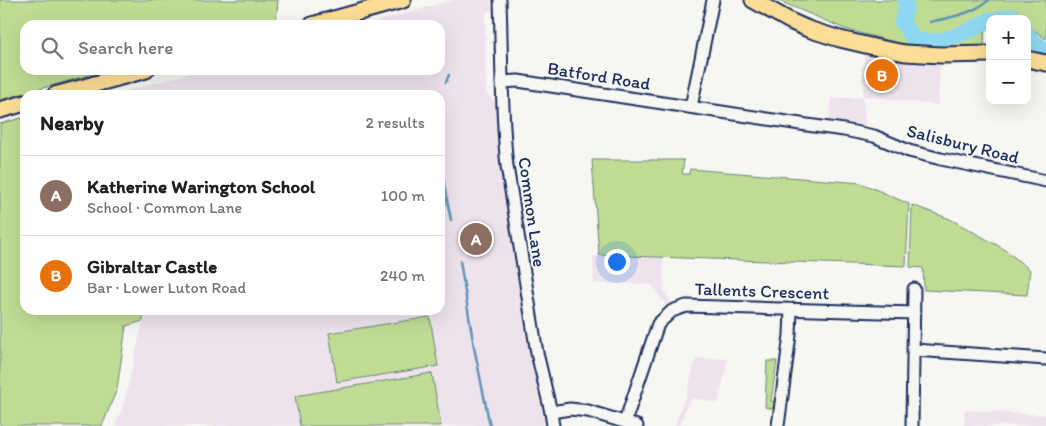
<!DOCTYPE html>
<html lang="en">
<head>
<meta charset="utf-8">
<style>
	:root { --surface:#fff; --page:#f6f6f6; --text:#202124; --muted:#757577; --line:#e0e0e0; --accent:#111827 }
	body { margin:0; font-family:Itim,sans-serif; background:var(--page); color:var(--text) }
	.controls { position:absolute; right:15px; top:15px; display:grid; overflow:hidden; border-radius:10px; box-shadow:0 5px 20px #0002 }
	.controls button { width:45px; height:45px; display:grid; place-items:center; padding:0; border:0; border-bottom:1px solid var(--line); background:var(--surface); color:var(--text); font:25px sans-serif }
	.you { position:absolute; left:616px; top:261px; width:18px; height:18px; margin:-12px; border:4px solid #fff; border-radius:50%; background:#1a73e8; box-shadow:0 0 0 8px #1a73e833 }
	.badge { display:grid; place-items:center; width:32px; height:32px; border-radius:50%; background:var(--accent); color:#fff; font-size:16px; font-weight:700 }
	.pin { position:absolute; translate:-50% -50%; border:2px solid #fff; box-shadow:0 1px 5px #0006 }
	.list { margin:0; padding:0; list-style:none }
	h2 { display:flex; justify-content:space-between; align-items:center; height:65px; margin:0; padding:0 20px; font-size:21px }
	h2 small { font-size:16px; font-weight:400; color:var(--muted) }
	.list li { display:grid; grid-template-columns:32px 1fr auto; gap:15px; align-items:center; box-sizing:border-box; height:80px; padding:0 20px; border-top:1px solid var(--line) }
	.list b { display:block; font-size:19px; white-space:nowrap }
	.list p { margin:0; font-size:16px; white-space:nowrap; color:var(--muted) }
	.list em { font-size:16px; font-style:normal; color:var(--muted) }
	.icon { flex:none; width:28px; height:28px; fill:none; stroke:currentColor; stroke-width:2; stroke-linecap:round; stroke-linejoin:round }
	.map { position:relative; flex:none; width:1046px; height:426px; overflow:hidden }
	.search { position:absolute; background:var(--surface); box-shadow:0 5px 20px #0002; left:20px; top:20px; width:425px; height:55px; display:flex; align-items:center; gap:12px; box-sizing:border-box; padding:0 18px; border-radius:15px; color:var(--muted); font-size:19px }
	.panel { position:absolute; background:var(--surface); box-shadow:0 5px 20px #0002; left:20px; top:90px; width:425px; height:225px; border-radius:15px }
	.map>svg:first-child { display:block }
	.built { fill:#eee3ed }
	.green { fill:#bfdc94; stroke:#6d8679 }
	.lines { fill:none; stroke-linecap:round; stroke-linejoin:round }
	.stream { stroke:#6194b6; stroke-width:2.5 }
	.river { stroke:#8fd7f1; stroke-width:16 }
	.minor-casing { stroke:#1b2f5e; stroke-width:15 }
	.major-casing { stroke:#1b2f5e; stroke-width:19 }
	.minor { stroke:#f6f6f2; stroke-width:11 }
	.major { stroke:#fdde96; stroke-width:15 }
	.labels { text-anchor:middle; stroke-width:4; stroke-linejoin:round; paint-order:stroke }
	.street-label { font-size:18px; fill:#1b2f5e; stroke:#f6f6f2 }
</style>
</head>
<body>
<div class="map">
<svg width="1046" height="426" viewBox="0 0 1046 426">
	<rect width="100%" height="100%" fill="#f6f6f2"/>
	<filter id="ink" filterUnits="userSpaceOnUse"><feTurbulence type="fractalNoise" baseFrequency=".02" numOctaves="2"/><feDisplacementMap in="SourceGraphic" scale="10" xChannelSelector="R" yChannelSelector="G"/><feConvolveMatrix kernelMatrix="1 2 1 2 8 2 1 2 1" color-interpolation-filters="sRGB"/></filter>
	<g filter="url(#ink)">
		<g class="built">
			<path d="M453 0H490L492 8 485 16 486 93 499 106 502 168 524 319 544 412 546 426H115L123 407 143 321V310H440V95H126L125 91 201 70H440V25H365Z"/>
			<path d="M864 54 897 60 940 63 938 105 863 96Z"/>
			<path d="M831 98H863L865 128 829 122Z"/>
			<path d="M593 256 663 258 664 290 672 304 667 307 651 284 594 283Z"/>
			<path d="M696 358 728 359 718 403 697 399H692L687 404 680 426H675L689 386Z"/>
			<path d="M965 410 1046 415V426H964Z"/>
		</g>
		<g class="green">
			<path d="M0 0H278L276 23 270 25H25V70H107L0 100Z"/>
			<path d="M777 0H1046V39L1027 25V19L985 18 984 48 905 45 845 29Z"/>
			<path d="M25 117V310H143V321L126 326 117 389 102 426H0V124Z"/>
			<path d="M592 160H684L682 174H689L690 169 861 183 909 204 906 266 599 255Z"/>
			<path d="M912 205 950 219 1004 249 1030 270 1027 295 924 290 923 268 910 267Z"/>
			<path d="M430 317 438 366 337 382 329 333Z"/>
			<path d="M767 361H777L771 401 776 402 774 409 765 407Z"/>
			<path d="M432 373 441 426H300L295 396Z"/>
		</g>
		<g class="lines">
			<g class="stream">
				<path d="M930 22C952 17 972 14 989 0"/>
				<path d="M446 82 449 75"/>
				<path d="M440 164 451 220"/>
				<path d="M460 261 474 347 490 426"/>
			</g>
			<g class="river">
				<path d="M905 0 906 7 902 22 915 41H940L966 32 990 20"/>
				<path d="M997 19 1012 16 1015 19"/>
				<path d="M1027 34 1034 42 1046 50"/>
			</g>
			<g class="minor-casing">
				<g id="minor">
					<path d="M500 0C502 55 501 111 507 166L537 353 551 412 553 426"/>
					<path d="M502 82 518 81 807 125 844 130 874 136 909 151 941 159 1046 181"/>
					<path d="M691 107 713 0"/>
					<path d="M914 350 1046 359"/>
					<path d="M551 412 570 409 588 411 637 426"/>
					<path d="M625 422 658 324 672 311 686 306 914 313"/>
					<path d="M778 426 790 335 791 310"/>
					<path d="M912 426 914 289"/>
				</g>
			</g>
			<g class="major-casing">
				<g id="major">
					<path d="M753 0 790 21 808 29 840 39 874 47 905 53 941 55 990 54"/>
					<path d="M312 25 403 0"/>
					<path d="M1027 59 1046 63"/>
					<path d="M55 95 146 70"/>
					<path d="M0 110 25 103"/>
				</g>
			</g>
			<use href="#minor" class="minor"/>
			<use href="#major" class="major"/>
		</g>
	</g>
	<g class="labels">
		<g class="street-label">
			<text transform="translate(599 76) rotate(9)" y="6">Batford Road</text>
			<text transform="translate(963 144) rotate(14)" y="6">Salisbury Road</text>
			<text transform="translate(532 212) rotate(82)" y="6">Common Lane</text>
			<text transform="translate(762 291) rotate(2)" y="6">Tallents Crescent</text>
		</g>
	</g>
</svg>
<div class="controls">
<button>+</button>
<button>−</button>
</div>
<div class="you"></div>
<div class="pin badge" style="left:476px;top:239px;background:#8d6e63">A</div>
<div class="pin badge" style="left:882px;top:75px;background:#e8710a">B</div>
<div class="search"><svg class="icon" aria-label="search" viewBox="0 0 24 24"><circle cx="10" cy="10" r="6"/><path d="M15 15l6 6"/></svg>Search here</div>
<section class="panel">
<h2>Nearby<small>2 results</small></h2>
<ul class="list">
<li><span class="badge" style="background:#8d6e63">A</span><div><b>Katherine Warington School</b><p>School · Common Lane</p></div><em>100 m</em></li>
<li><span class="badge" style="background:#e8710a">B</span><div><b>Gibraltar Castle</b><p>Bar · Lower Luton Road</p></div><em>240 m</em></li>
</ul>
</section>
</div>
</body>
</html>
